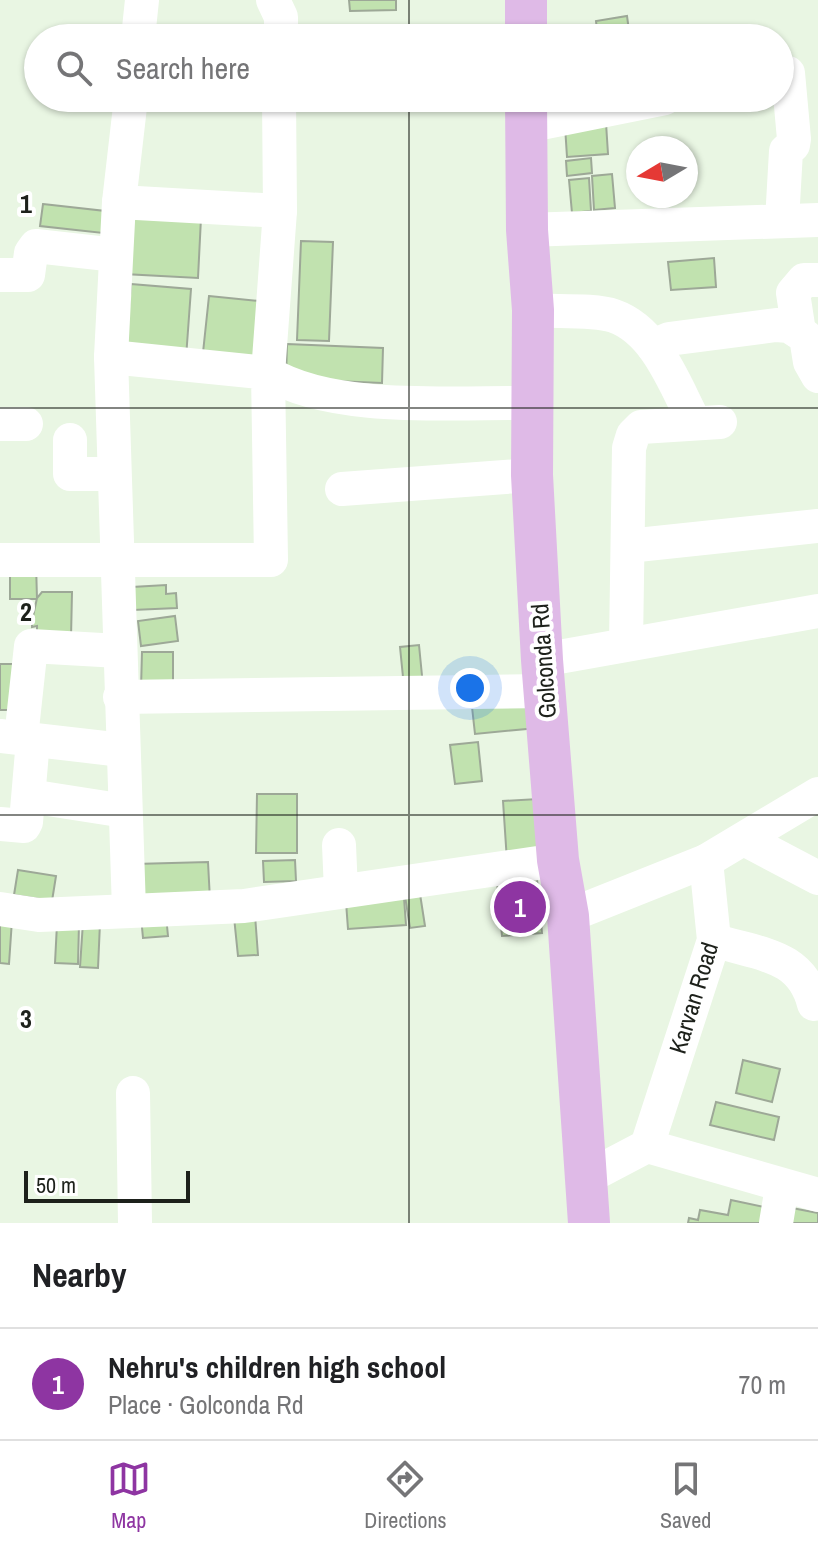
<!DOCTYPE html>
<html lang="en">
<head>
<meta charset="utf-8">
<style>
	:root { --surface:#fff; --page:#f6f6f6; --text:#202124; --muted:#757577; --line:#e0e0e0; --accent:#8e35a2 }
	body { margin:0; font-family:"Archivo Narrow",sans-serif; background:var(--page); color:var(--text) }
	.compass { position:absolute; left:626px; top:136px; width:72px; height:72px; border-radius:50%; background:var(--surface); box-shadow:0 2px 6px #0004; rotate:260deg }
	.scale { position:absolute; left:24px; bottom:20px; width:166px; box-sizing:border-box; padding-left:8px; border:4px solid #1d211b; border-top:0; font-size:22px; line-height:28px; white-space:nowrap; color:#1d211b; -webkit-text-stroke:6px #fff; paint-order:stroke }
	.you { position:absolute; left:470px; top:688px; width:28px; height:28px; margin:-20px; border:6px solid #fff; border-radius:50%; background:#1a73e8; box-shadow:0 0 0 12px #1a73e833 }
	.badge { display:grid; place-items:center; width:52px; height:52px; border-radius:50%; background:var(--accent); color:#fff; font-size:26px; font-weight:700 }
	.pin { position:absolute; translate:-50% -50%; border:4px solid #fff; box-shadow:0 2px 8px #0006 }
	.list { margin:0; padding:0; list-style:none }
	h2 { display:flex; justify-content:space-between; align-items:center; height:104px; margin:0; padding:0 32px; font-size:34px }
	h2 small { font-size:26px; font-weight:400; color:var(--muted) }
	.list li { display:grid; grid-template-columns:52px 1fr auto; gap:24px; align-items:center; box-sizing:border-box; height:112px; padding:0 32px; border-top:2px solid var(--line) }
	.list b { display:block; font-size:30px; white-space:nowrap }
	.list p { margin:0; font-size:26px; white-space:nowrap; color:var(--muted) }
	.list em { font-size:26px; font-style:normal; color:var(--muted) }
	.icon { flex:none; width:44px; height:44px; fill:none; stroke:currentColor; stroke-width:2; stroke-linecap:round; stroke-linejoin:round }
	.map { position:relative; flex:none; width:818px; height:1223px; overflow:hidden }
	.search { position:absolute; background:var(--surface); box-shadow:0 2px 6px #0004; left:24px; right:24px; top:24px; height:88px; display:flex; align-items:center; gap:20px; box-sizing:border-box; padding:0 28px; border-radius:44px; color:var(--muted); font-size:30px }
	.sheet { height:216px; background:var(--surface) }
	nav { display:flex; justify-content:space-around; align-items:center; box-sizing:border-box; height:112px; border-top:2px solid var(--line); background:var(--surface); font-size:22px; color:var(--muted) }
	nav a { display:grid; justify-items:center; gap:4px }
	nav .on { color:var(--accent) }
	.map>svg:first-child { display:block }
	.building { fill:#c1e2af; stroke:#9da897; stroke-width:2 }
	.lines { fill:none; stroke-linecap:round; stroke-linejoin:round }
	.minor { stroke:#fff; stroke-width:34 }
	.major { stroke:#dfbae7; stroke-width:42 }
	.grid { fill:none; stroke:#1d211b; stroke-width:2; stroke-opacity:0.55 }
	.labels { text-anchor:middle; stroke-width:8; stroke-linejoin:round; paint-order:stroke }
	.street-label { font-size:24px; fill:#1d211b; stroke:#fff }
	.grid-label { font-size:26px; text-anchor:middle; font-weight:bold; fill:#1d211b; stroke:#fff; stroke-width:8; stroke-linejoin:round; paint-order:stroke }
</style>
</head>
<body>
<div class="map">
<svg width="818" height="1223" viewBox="0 0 818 1223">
	<rect width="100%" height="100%" fill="#e9f6e3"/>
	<g class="building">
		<path d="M349 0H396V10L350 11Z"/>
		<path d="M627 16 630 38H598L596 21Z"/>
		<path d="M606 123 608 154 567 157 565 126Z"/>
		<path d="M591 158 592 173 567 176 566 161Z"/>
		<path d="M612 174 615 208 594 210 592 176Z"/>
		<path d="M589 178 591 211 572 213 569 180Z"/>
		<path d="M43 204 114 212 112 234 40 226Z"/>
		<path d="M128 214 201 218 198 278 124 274Z"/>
		<path d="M301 241 333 242 329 341 297 340Z"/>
		<path d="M714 258 716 287 671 290 668 262Z"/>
		<path d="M131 284 191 289 186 358 125 353Z"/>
		<path d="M209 296 269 302 262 369 202 362Z"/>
		<path d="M287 344 383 348 382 383 286 379Z"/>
		<path d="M10 563H36L37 599H10Z"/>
		<path d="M166 585V594L176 593 177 608 133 610 132 587Z"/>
		<path d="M42 592H72L71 638 37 637V626L32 627V621L37 598Z"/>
		<path d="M175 616 178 641 141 646 138 621Z"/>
		<path d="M419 645 423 686 404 687 400 647Z"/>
		<path d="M142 652H173V690L141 689Z"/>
		<path d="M0 664H15L14 710H0Z"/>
		<path d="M534 701 537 728 475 734 472 707Z"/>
		<path d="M478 742 482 781 455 784 450 745Z"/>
		<path d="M257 794H297V853H256Z"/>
		<path d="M538 799 542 859 507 861 503 801Z"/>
		<path d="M295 860 296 881 264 882 263 861Z"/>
		<path d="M208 862 210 900 137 903 135 864Z"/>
		<path d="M18 870 56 876 52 901 14 895Z"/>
		<path d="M537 879 542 933 502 936 497 882Z"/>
		<path d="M420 894 425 926 410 928 405 896Z"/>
		<path d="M404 898 406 925 348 929 346 902Z"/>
		<path d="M255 915 258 955 238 956 234 917Z"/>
		<path d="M166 916 168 936 143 938 141 917Z"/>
		<path d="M0 920H12L9 964 0 963Z"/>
		<path d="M83 922 100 923 98 968 80 967Z"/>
		<path d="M57 924H79L78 964 55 963Z"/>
		<path d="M743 1060 780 1069 772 1102 736 1093Z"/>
		<path d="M716 1102 779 1117 774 1140 710 1125Z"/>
		<path d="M731 1200 774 1209 772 1223H688L689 1218 698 1220 700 1210 728 1215Z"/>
		<path d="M792 1208 818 1213V1223H789Z"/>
	</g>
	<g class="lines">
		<g class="minor">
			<path d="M273 0 281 17V38"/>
			<path d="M138 38 142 0"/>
			<path d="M279 98 280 211 268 373C333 413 455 402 533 403"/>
			<path d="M526 126 665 98"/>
			<path d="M119 202 280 211"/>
			<path d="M782 221 786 151 793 145 794 139 788 73"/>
			<path d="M527 230 818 220"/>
			<path d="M0 275H28L31 253 36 246 116 255"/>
			<path d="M533 310C554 312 594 309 614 316 657 331 675 386 695 423"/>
			<path d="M799 332 793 293 804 280H818"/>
			<path d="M653 346 669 339 776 325 789 326 806 337 810 362 818 376"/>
			<path d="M0 424H26"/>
			<path d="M70 440V474H113"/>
			<path d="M342 489 532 475"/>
			<path d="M628 546 818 526"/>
			<path d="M0 560H271L268 373 111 357"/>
			<path d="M626 644 629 448 633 435 641 427 720 422"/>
			<path d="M542 660 818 611"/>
			<path d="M120 697 546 691"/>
			<path d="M0 736 122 750"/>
			<path d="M21 738 31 646 119 651"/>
			<path d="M29 796 125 811"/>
			<path d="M0 824 24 826 26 822 33 740"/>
			<path d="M746 840 818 878"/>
			<path d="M339 845 341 891"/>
			<path d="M0 909 39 915 244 906 558 860"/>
			<path d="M129 910 111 357 119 202 131 98"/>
			<path d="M568 916 706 861"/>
			<path d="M714 940C758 955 801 953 814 1004"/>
			<path d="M133 1093 135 1223"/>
			<path d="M647 1146 818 1195"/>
			<path d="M588 1177 647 1146 714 940 706 861 818 794"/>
			<path d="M776 1223 782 1187"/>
		</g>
		<g class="major">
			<path d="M526 38V0"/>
			<path d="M526 98 527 230 533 310 532 475 542 660 558 860 568 916 589 1223"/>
		</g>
	</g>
	<path class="grid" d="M409 0V38M409 98V1223M0 408H818M0 815H818"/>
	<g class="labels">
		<g class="street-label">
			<text transform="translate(544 661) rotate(-94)" y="8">Golconda Rd</text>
			<text transform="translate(694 998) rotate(-73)" y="8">Karvan Road</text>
		</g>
	</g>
	<g class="grid-label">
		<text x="26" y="213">1</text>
		<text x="26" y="621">2</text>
		<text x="26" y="1028">3</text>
	</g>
</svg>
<svg class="compass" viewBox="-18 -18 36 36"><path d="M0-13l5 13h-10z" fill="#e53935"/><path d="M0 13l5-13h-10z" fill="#757577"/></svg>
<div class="scale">50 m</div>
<div class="you"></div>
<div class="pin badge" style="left:520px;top:907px">1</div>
<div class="search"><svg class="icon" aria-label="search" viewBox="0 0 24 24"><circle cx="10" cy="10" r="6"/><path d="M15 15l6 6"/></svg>Search here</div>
</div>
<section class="sheet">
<h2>Nearby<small></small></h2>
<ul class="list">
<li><span class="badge">1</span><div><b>Nehru's children high school</b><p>Place · Golconda Rd</p></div><em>70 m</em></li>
</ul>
</section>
<nav>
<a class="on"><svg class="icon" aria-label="map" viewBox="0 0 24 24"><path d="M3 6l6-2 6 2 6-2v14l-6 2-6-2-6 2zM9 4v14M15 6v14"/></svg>Map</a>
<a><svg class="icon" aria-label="directions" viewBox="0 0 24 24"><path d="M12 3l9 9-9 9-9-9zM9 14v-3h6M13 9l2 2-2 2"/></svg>Directions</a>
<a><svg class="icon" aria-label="saved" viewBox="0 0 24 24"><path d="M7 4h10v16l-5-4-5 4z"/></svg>Saved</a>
</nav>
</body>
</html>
